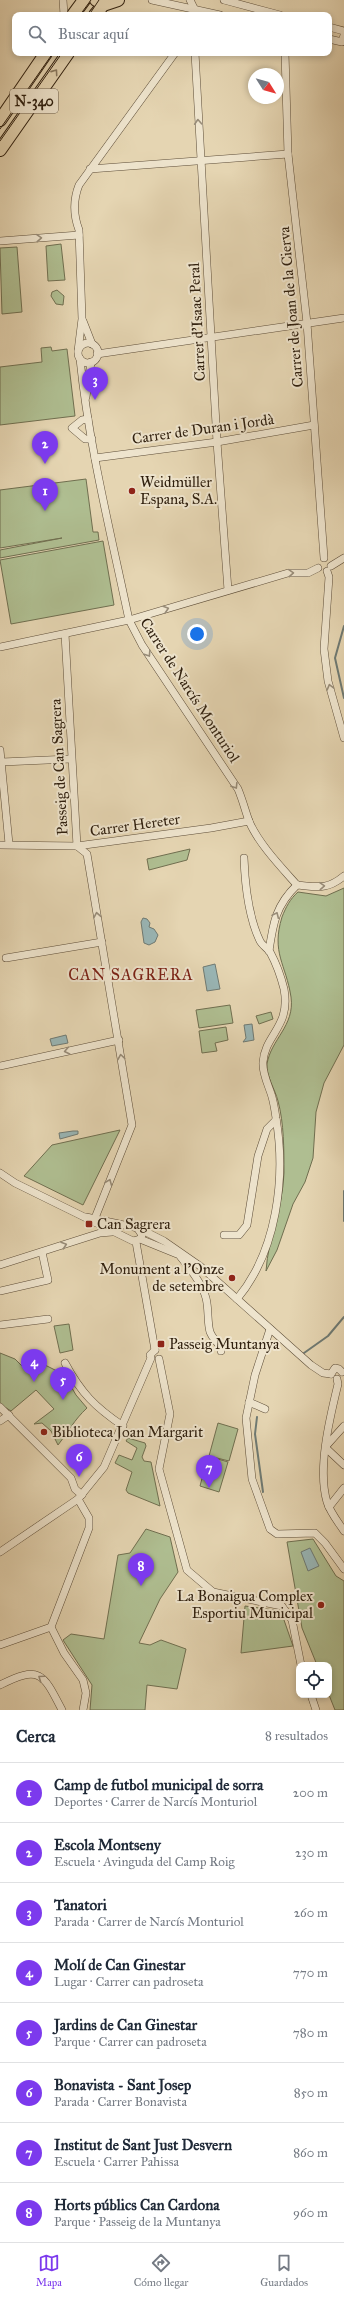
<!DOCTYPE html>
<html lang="es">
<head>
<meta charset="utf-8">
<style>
	:root { --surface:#fff; --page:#f6f6f7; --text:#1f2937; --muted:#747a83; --line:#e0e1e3; --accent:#7c3aed }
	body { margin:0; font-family:"IM FELL Great Primer",serif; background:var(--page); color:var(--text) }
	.controls { position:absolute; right:12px; bottom:12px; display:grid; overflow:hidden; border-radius:8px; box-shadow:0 2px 6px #0003 }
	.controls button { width:36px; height:36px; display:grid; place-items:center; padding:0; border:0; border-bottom:1px solid var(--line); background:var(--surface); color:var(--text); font:20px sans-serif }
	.compass { position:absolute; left:248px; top:68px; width:36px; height:36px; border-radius:50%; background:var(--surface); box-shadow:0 2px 6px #0003; rotate:127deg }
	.you { position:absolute; left:197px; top:634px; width:14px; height:14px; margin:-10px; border:3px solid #fff; border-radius:50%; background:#1a73e8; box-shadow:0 0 0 6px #1a73e833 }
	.badge { display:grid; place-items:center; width:26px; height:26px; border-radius:50%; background:var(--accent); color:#fff; font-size:13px; font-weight:700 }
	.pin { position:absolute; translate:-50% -33px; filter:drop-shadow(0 1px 2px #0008) }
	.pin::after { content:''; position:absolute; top:21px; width:14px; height:12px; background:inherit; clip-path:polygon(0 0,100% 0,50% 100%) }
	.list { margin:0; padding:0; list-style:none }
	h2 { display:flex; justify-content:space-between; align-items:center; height:52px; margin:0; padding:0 16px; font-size:17px }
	h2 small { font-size:13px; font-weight:400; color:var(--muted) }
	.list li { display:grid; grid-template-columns:26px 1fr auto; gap:12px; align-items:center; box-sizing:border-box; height:60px; padding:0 16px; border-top:1px solid var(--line) }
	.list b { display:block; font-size:15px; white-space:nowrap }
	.list p { margin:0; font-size:13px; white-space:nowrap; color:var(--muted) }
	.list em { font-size:13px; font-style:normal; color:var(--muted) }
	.icon { flex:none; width:22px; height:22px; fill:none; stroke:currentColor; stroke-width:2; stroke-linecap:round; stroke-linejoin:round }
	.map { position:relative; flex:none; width:344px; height:1710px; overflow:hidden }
	.search { position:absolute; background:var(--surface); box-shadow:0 2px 6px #0003; left:12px; right:12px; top:12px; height:44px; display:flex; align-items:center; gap:10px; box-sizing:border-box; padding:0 14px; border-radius:8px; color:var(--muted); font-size:15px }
	.sheet { height:532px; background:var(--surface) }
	nav { display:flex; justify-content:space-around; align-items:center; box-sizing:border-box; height:56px; border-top:1px solid var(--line); background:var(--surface); font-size:11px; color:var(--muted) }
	nav a { display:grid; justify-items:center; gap:2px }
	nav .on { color:var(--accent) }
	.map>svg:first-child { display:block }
	.green { fill:#afbe91; stroke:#706f50 }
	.water { fill:#99b6b6; stroke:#6f7a73 }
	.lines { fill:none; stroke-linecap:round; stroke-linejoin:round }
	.stream { stroke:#6f7a73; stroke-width:2 }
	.minor-casing { stroke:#5d4d38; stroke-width:8 }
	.primary-casing { stroke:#30200f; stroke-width:14 }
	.minor { stroke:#eee4cd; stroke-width:7 }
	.primary { stroke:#e5d5b2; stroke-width:12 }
	.tram { stroke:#30200f; stroke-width:1 }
	.oneway { stroke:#8a7a60 }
	.oneway2 { stroke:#988c78 }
	.poi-dot { fill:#8f2418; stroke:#eee4cd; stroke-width:1.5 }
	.labels { text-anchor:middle; stroke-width:4; stroke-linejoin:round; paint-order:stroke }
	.shield { fill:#eee4cd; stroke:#695b48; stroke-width:1 }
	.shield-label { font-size:14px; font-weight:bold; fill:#30200f }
	.street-label { font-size:15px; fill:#30200f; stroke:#eee4cd }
	.poi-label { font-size:15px; fill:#30200f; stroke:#eee4cd; text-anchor:start }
	.neighbourhood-label { font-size:16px; letter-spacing:1px; fill:#7a1f14; stroke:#eee4cd }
</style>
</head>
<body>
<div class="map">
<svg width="344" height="1710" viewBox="0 0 344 1710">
	<rect width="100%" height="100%" fill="#e5d5b2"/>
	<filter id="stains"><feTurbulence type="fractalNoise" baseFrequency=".005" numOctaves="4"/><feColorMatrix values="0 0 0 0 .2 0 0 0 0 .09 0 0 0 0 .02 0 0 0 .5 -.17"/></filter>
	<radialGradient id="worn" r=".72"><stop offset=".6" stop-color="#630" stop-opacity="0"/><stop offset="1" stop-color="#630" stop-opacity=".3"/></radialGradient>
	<g class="green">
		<path d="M61 244 65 280 48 281 46 246Z"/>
		<path d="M17 247 22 312 2 314 0 248Z"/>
		<path d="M57 290 64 296 63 305 56 304 51 296 52 292Z"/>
		<path d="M51 347 52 351 67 349 75 416 0 425V367L42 362 41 348Z"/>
		<path d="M86 479 93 532H98L99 540 0 558V550L62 538 0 548V490Z"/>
		<path d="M103 541 114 605 11 624 0 560Z"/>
		<path d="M190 849 187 860 149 870 147 859Z"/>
		<path d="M344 888V1045L324 1083 316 1112 313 1158 305 1182 293 1204 277 1250 266 1271C268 1238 283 1207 284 1173 284 1150 284 1123 278 1101 275 1089 266 1076 267 1064 271 1039 295 1026 291 997 286 964 271 953 282 917 286 907 290 899 298 892L326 896Z"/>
		<path d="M230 1005 233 1023 199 1028 196 1010Z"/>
		<path d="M271 1012 273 1019 259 1024 256 1016Z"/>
		<path d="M226 1027 228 1040 215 1043 217 1051 202 1053 199 1031Z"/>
		<path d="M120 1130 83 1205 24 1176 52 1145Z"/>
		<path d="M69 1324 73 1350 60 1353 54 1326Z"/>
		<path d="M0 1353 15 1359 24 1368 39 1362 59 1372 62 1371 76 1395 87 1408C74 1420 69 1431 58 1445L51 1431 42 1423 34 1424 54 1409 36 1390 11 1411 0 1404Z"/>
		<path d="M218 1423 238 1429 229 1461 209 1456Z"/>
		<path d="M128 1438 145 1443 146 1446 142 1457 144 1461 151 1462 160 1506 128 1493 126 1490 132 1472 115 1463 119 1455 132 1460 137 1448 126 1441Z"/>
		<path d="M208 1456 228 1462 219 1492 200 1486Z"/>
		<path d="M146 1529 170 1537 178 1572 160 1599 139 1643 150 1645 161 1640 186 1649 177 1689 147 1685 145 1710H90L92 1685 63 1640 71 1634 104 1639 118 1555 130 1553Z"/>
		<path d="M313 1539 336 1576 344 1581V1710H335L329 1695V1665H317L302 1628 287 1542Z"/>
		<path d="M245 1606 274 1610 284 1620 293 1646 241 1653Z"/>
	</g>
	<g class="water">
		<path d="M143 918 147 919 150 923 149 927 154 929 158 935 155 942 149 945 144 943 141 922Z"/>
		<path d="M215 964 220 989 207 991 203 967Z"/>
		<path d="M252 1024 254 1040 243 1042 246 1038 244 1025Z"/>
		<path d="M66 1035 68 1043 52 1046 50 1039Z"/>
		<path d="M73 1131H78V1134L60 1139 59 1133Z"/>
		<path d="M310 1548 319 1566 308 1571 301 1552Z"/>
	</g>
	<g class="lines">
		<g class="stream">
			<path d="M344 626 335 658 344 698"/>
			<path d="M344 1191V1221"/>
			<path d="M304 1353 328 1336 344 1317"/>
			<path d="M257 1417 255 1434 263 1492"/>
		</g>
		<g class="minor-casing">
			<g id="minor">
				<path d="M63 0 64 15"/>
				<path d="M152 0 220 15"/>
				<path d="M190 0 195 10V15"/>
				<path d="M224 0 280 15"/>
				<path d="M329 27 344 31"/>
				<path d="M329 39 342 42 344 35"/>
				<path d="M195 53 217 442 228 590"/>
				<path d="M285 53 288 154 307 323 324 558"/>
				<path d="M90 169 288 154"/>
				<path d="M0 241 79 235"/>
				<path d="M83 321 92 344"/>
				<circle cx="88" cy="353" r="10"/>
				<path d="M78 351 82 319 79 230C73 214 73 200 79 185L175 53"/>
				<path d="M97 354 344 318"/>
				<path d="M80 359C89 447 111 534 129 620L142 645 238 789C243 801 245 810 249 821 258 843 281 867 297 885"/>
				<path d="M86 397 91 362"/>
				<path d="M88 419 82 420 72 428 85 439H92"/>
				<path d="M95 458 217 442 314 425"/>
				<path d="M331 566 344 558"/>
				<path d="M327 571 329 577 324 649 328 681 344 738"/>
				<path d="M65 634 77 846 87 854 132 1125 95 1218"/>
				<path d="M0 647 129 620 288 573H308L318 568"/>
				<path d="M0 750 9 844"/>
				<path d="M2 762 70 759"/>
				<path d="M0 845 77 846 211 828 249 821"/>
				<path d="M297 885C318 887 327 890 344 876"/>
				<path d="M269 951C273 923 276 905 297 885"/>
				<path d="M6 958 102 942"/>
				<path d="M0 1066 119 1040"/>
				<path d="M0 1173 15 1183 133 1241 140 1239 142 1235 138 1229"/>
				<path d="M86 1217 138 1228 164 1241 200 1266 311 1365 323 1373 331 1374"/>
				<path d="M224 1235H239L247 1225 258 1156 267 1129 276 1120"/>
				<path d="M140 1239 177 1254"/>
				<path d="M136 1242 155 1350"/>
				<path d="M180 1256C190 1269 202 1283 206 1298 209 1310 207 1321 210 1332 213 1340 220 1343 221 1351"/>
				<path d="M0 1265 100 1233 112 1232"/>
				<path d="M0 1291 48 1280 42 1252"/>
				<path d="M237 1299C277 1251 286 1178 276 1118 275 1111 274 1104 272 1097 269 1086 262 1074 263 1062 265 1034 291 1027 284 989 281 977 276 963 270 952 267 948 262 945 260 941 248 916 245 885 244 858"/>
				<path d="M0 1325 48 1319"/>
				<path d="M270 1329 255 1375 246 1418 252 1479 270 1529 277 1534 315 1533 325 1543 344 1569"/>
				<path d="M159 1359 170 1414 159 1469 187 1570 213 1592 282 1606 292 1620 301 1665"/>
				<path d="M65 1363C81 1393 95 1407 123 1426"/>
				<path d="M331 1374 335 1368 339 1369 342 1372"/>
				<path d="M337 1379 338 1384C330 1417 317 1469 327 1502 330 1512 338 1522 344 1531"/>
				<path d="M249 1402 265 1409"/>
				<path d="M0 1407 71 1478 75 1489 82 1495"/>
				<path d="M0 1421 9 1415"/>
				<path d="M327 1445 344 1426"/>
				<path d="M327 1449 344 1465"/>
				<path d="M78 1499 89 1518V1528L51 1627 64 1653 83 1680 86 1693 83 1710"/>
				<path d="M329 1507 344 1488"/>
				<path d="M0 1552 78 1499 104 1467 151 1358 150 1355 155 1350"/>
				<path d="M0 1645 51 1627"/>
				<path d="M0 1685C40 1665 43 1673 62 1710"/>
				<path d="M311 1695 316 1710"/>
			</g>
		</g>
		<g class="primary-casing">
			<g id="primary">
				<path d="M96 0 106 4 118 0"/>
				<path d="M73 15 84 0"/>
				<path d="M95 15 104 4"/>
				<path d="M0 120 46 53"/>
				<path d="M0 150 68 53"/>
			</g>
		</g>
		<use href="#minor" class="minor"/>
		<use href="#primary" class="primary"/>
		<g class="tram">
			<path d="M80 15 91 0"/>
			<path d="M89 15 99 0"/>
			<path d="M0 129 53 53"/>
			<path d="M0 141 62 53"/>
		</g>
	</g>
	<defs><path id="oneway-chevron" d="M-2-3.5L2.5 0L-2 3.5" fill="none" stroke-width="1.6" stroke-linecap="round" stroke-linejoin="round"/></defs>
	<use class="oneway" href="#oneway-chevron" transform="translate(55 72) rotate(-55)"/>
	<g class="oneway2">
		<use href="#oneway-chevron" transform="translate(198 122) rotate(-93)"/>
		<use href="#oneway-chevron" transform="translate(39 238) rotate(-4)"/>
		<use href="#oneway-chevron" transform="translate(291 573) rotate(-4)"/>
		<use href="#oneway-chevron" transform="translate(166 609) rotate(-17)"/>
		<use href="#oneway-chevron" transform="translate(148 654) rotate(57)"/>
		<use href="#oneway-chevron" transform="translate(330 687) rotate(-105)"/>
		<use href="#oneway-chevron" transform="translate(235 786) rotate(58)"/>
		<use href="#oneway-chevron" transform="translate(322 886) rotate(-4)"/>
		<use href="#oneway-chevron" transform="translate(97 915) rotate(-100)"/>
		<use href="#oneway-chevron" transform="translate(276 915) rotate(-66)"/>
		<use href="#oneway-chevron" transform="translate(67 1051) rotate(168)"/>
		<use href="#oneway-chevron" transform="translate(121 1057) rotate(-99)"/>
		<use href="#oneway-chevron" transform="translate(109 1182) rotate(-68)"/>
		<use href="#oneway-chevron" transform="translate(64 1245) rotate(-18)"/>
		<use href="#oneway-chevron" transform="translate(41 1678) rotate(-145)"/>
	</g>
	<g class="poi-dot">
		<circle cx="132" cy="491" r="4"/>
		<rect x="85" y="1220" width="8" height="8" rx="2"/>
		<circle cx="232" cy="1278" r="4"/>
		<rect x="157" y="1340" width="8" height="8" rx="2"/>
		<circle cx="44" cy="1432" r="4"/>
		<circle cx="321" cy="1605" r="4"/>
	</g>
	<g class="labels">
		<rect class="shield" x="10" y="89" width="48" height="24" rx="3"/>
		<g class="shield-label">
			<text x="34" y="106">N-340</text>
		</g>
		<g class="street-label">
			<text transform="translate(291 307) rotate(-95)" y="5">Carrer de Joan de la Cierva</text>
			<text transform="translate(197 322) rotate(-93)" y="5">Carrer d'Isaac Peral</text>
			<text transform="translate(203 429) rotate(-8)" y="5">Carrer de Duran i Jordà</text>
			<text transform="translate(190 690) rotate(57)" y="5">Carrer de Narcís Monturiol</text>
			<text transform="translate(59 767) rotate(-93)" y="5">Passeig de Can Sagrera</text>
			<text transform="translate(135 825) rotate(-8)" y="5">Carrer Hereter</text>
		</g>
		<g class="poi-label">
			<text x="140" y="487">Weidmüller<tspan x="140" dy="17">Espana, S.A.</tspan></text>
			<text x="97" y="1229">Can Sagrera</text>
			<text x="224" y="1274" text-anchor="end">Monument a l'Onze<tspan x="224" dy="17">de setembre</tspan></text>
			<text x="169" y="1349">Passeig Muntanya</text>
			<text x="52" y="1437">Biblioteca Joan Margarit</text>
			<text x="313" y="1601" text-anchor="end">La Bonaigua Complex<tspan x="313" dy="17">Esportiu Municipal</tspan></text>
		</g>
		<g class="neighbourhood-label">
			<text x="131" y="980">CAN SAGRERA</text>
		</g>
	</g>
	<rect width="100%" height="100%" filter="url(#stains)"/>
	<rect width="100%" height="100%" fill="url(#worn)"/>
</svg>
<div class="controls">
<button><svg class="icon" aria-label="locate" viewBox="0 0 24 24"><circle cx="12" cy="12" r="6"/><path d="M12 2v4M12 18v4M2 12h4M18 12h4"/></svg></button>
</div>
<svg class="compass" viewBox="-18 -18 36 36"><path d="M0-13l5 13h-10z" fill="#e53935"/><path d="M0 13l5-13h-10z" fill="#747a83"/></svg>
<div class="you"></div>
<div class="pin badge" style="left:45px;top:511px">1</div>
<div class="pin badge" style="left:45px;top:464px">2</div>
<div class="pin badge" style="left:95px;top:400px">3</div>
<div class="pin badge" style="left:34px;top:1382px">4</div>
<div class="pin badge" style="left:63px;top:1400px">5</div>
<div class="pin badge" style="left:79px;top:1477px">6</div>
<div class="pin badge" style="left:209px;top:1488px">7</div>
<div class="pin badge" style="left:141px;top:1586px">8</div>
<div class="search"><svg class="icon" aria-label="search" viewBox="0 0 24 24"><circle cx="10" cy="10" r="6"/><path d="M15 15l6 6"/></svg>Buscar aquí</div>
</div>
<section class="sheet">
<h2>Cerca<small>8 resultados</small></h2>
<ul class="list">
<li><span class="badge">1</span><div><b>Camp de futbol municipal de sorra</b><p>Deportes · Carrer de Narcís Monturiol</p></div><em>200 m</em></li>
<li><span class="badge">2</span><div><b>Escola Montseny</b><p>Escuela · Avinguda del Camp Roig</p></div><em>230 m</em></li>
<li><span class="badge">3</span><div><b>Tanatori</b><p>Parada · Carrer de Narcís Monturiol</p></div><em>260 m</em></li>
<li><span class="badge">4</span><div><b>Molí de Can Ginestar</b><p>Lugar · Carrer can padroseta</p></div><em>770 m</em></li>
<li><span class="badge">5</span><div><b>Jardins de Can Ginestar</b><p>Parque · Carrer can padroseta</p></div><em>780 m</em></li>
<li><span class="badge">6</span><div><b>Bonavista - Sant Josep</b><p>Parada · Carrer Bonavista</p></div><em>850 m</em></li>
<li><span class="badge">7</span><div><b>Institut de Sant Just Desvern</b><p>Escuela · Carrer Pahissa</p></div><em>860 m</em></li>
<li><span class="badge">8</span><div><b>Horts públics Can Cardona</b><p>Parque · Passeig de la Muntanya</p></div><em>960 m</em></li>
</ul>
</section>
<nav>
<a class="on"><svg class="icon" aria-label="map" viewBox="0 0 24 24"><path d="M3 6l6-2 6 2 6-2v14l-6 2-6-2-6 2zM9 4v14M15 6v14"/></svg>Mapa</a>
<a><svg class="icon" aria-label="directions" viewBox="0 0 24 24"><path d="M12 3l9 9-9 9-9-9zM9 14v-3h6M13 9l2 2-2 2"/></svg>Cómo llegar</a>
<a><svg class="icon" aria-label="saved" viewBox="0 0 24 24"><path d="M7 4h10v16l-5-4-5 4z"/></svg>Guardados</a>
</nav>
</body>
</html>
